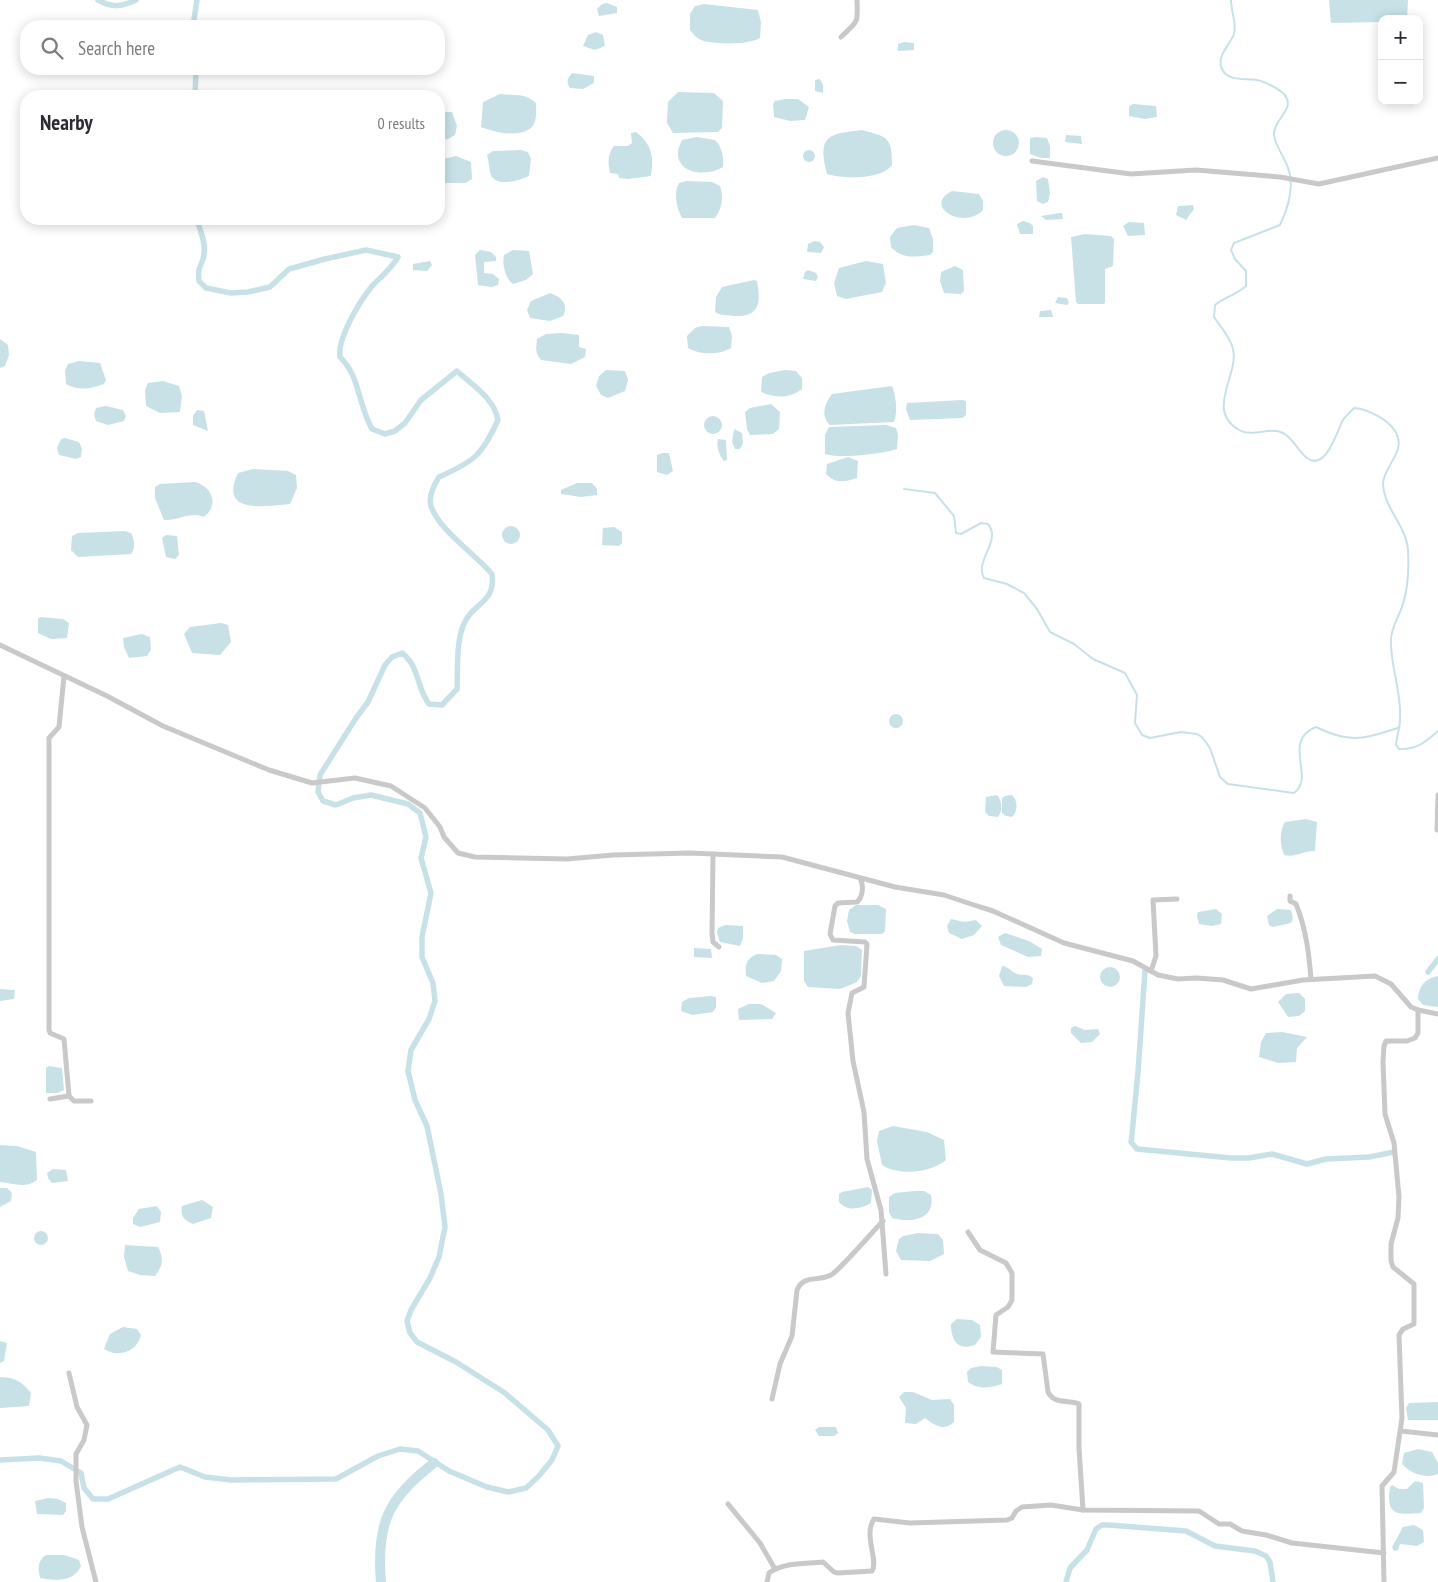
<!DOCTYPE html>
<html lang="en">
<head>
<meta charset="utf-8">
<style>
	:root { --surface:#fff; --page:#f7f7f7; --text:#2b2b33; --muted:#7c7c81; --line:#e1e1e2 }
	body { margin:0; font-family:"PT Sans Narrow",sans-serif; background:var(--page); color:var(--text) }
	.controls { position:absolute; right:15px; top:15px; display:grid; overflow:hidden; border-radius:10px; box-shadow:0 2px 12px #0003 }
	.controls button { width:45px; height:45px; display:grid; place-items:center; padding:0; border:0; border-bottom:1px solid var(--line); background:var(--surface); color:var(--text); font:25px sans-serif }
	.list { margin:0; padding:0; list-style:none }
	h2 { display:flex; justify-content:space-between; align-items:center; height:65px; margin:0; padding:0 20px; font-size:21px }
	h2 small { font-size:16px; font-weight:400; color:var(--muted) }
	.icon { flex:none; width:28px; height:28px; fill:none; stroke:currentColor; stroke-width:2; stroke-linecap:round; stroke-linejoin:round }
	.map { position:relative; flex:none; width:1438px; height:1582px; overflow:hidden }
	.search { position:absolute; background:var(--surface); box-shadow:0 2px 12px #0003; left:20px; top:20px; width:425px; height:55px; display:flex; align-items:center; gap:12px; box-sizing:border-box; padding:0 18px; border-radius:20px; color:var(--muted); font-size:19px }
	.panel { position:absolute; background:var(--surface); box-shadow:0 2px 12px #0003; left:20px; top:90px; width:425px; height:135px; border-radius:20px }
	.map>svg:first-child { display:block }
	.water { fill:#c8e1e7 }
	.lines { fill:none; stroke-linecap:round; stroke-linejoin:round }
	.stream { stroke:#c8e1e7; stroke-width:2 }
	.canal { stroke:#c8e1e7; stroke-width:5.5 }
	.river { stroke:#c8e1e7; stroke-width:10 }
	.street { stroke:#c9c9c9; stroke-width:5 }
</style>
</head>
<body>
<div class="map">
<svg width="1438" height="1582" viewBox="0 0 1438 1582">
	<rect width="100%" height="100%" fill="#fff"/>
	<g class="water">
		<path d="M1329 0H1408L1407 19H1382V22L1331 23Z"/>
		<path d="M607 3 617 7V13L599 16 597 9 602 4Z"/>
		<path d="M704 4 758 10 761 22 760 38C750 45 709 45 699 39 695 37 693 33 690 30V14L695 6Z"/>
		<path d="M596 32 603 35 605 46 595 50 583 46 588 35Z"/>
		<path d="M904 42 914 43V50L898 51V44Z"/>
		<path d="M572 73 594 76V83L583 89 570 88C566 82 567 79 572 73Z"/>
		<path d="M820 79 823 85V93L815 91V80Z"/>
		<path d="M678 92 714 93 723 101 722 128 718 132 673 133 667 123 668 102Z"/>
		<path d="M500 94C514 96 525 92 536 103 536 109 537 118 534 124 525 140 493 132 481 127L483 102Z"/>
		<path d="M786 99H798L809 107 805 120 790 121 774 117 773 104 775 101Z"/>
		<path d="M1133 104 1156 106 1157 117 1145 119 1129 116V106Z"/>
		<path d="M439 112H452L457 126 455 135 448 139 439 140Z"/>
		<path d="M862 130C888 137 892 137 892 165 881 180 844 179 827 174 817 135 828 134 862 130Z"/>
		<circle cx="1006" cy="143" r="13"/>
		<path d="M636 132C652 144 654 157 651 176L628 179 619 178 618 174 610 173C608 163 607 155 614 146H628L632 143 631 133Z"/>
		<path d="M1066 135 1081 136 1082 144 1065 142Z"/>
		<path d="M697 137 715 140C722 147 724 157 723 167 701 180 666 170 682 140Z"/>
		<path d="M1036 137 1047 138 1050 146V158H1041L1030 154V138Z"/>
		<circle cx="809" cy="156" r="6"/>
		<path d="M521 150 528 152 531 159 529 176C521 180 496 188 491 175 489 170 489 161 487 155L493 151Z"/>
		<path d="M456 156 471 162 472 179 466 183H440L439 160Z"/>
		<path d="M1043 177 1048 179 1050 193 1048 202 1043 204 1037 201 1036 181Z"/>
		<path d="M687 181 712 182 720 186C724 198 722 208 715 218H682C677 209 673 193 679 183Z"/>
		<path d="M952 191 979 194 983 201V210C963 231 922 206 952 191Z"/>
		<path d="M1193 205 1194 209 1186 220 1176 215 1178 206Z"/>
		<path d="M1059 213H1062L1063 219 1046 220 1041 216Z"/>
		<path d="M1023 221 1030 223 1033 226V234H1020L1017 224Z"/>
		<path d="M1129 222 1144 223 1145 235 1128 236 1123 226Z"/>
		<path d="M914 225 929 228 933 239V252L930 255C914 257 902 259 891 247L890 237 897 228Z"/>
		<path d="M1085 234 1111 236 1114 239 1113 266 1105 269V303L1103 304H1078L1076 302 1071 237Z"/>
		<path d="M814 241 820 242 824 247 821 253 807 252 808 244Z"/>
		<path d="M480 250 491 252 496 257V261L484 262V273L493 274 499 279 498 285 492 287 478 285 475 255Z"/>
		<path d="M513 250 529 251 533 274 526 280 513 284C505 278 502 264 504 255Z"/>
		<path d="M430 261 432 265 427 271 413 270V264Z"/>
		<path d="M866 261 883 264 886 283 882 292 846 299 837 296 834 283 839 268Z"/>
		<path d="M955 266 963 270 964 291 961 294 944 293 940 281 941 272Z"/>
		<path d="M808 270 816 273 818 277 816 281 803 279 805 272Z"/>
		<path d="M754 280 757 281C761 303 760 317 734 316 728 315 721 316 715 312L716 297 722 287Z"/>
		<path d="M550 293C561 297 569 304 563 316L550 321 530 318 527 310 531 301Z"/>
		<path d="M1058 297 1067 298 1069 303 1067 305 1055 303Z"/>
		<path d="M1051 310 1053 317H1039L1040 311Z"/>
		<path d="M702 326 729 327 732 336 731 348C720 355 699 355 688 348L687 336 695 328Z"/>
		<path d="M562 333 579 335V347L586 349 585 357 571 364 541 360C535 353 536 348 537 339L546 334Z"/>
		<path d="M0 339 8 345 9 355 5 366 0 368Z"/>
		<path d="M79 361 100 363 106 380 104 384C91 389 78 391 66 384L65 371 68 364Z"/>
		<path d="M606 370 625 371 628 380 625 391 608 398 601 395 596 386 599 376Z"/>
		<path d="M785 370 796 371 802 378V389C789 399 775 398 761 392L762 377 769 373Z"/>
		<path d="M163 381 179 386 182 396 180 412 160 413 146 406 145 390 148 383Z"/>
		<path d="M892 386C896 396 898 412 894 422L830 425C820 416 825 403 832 394Z"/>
		<path d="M962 400 966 401V415L962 418 910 420 906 409 907 403Z"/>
		<path d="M771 404 780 412 779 429 773 434 750 435 747 429 745 412 750 408Z"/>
		<path d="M106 406 123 410 126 416 124 421 108 425 96 421 94 414 96 408Z"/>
		<path d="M197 410 204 411 208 431 193 425V416Z"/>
		<circle cx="713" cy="425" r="9"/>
		<path d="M886 425 896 428 898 435 897 449C883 454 838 459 825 454V435L829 427Z"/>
		<path d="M734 429 742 433 743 443 740 449H735L732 442Z"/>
		<path d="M65 438 79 442 82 449 81 457 76 459 59 455 57 448 61 439Z"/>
		<path d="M718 439 726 440 727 460 724 461C719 456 716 445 718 439Z"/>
		<path d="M663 453H669L673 471 667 475 657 472V455Z"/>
		<path d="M848 457 858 461 857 478C845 482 836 484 826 474L827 464Z"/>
		<path d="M253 469 288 471 296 475 297 488 290 504C266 506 218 515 238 473Z"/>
		<path d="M195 482C213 487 219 505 204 517 190 511 179 521 164 520L155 498V487L160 484Z"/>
		<path d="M577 483H592L597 489V495L581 497 561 494V490Z"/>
		<circle cx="511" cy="535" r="9"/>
		<path d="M614 527 622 532V543L619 546 602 545 603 528Z"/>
		<path d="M125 531 131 533C134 539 136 548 131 554L78 557 71 550 72 536 78 533Z"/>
		<path d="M166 535 177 536 179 555 175 559 166 557 162 538Z"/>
		<path d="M40 617 63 619 69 623 67 638 51 639 38 633V619Z"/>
		<path d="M221 623 228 625 231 642 220 655 192 653 184 634 190 627Z"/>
		<path d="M142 634 150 637 151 650 147 656 129 658 124 647 123 638Z"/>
		<circle cx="896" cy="721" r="7"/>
		<path d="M997 795C1002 800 1003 811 998 817L989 816 985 812 986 797Z"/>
		<path d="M1005 796 1012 795C1018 800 1018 812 1012 817L1006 816 1002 813V798Z"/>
		<path d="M1306 819 1317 822 1315 851C1304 850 1296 858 1284 855 1280 845 1279 832 1285 822Z"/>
		<path d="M856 905H878L886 909 885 931 882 934H855L850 932 847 921 849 910Z"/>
		<path d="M1216 909 1222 914 1221 924 1212 926 1199 924 1197 916 1198 912Z"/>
		<path d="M1277 909 1291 910 1293 918 1291 923 1273 927 1269 925 1267 916Z"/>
		<path d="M951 919 964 922 976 920 982 926 974 935 962 939 949 933 947 926Z"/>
		<path d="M725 925 743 926V938L740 946 720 942 717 933 718 928Z"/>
		<path d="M1005 933 1029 941 1042 949 1041 956 1028 957 1001 945 998 937Z"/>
		<path d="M841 945 856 946 862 950 861 976 857 982 840 989 808 987 804 981V951Z"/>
		<path d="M694 948 711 949 712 958 694 957Z"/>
		<path d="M757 954 776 955 782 959 781 971 774 981 762 983 746 976C745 964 746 959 757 954Z"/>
		<path d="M1002 966C1010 967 1011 972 1017 974 1023 976 1027 973 1033 978L1032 984 1026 987 1004 986 999 976Z"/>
		<circle cx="1110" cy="977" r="10"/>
		<path d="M1438 976V1007L1423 1005 1418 999C1418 987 1425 978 1438 976Z"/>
		<path d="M0 989 15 990 14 999 0 1001Z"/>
		<path d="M1299 993 1305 999V1011L1299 1016 1288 1017 1278 1002 1286 994Z"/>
		<path d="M711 996 716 997V1007L713 1012 692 1015 681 1011 682 1002 689 998Z"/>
		<path d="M749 1004H761L776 1013 772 1019 739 1020 738 1009Z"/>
		<path d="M1075 1026 1085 1030 1098 1029 1100 1034 1092 1042 1081 1043 1071 1033V1028Z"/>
		<path d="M1282 1032 1307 1037 1297 1048 1296 1062 1278 1063 1259 1057 1261 1042 1266 1033Z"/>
		<path d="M49 1066 62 1068 64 1090 57 1093H46V1068Z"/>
		<path d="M893 1126 927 1132 944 1140 946 1160C931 1173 898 1176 882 1165L877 1141 879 1131Z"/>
		<path d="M0 1145 17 1146 36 1152 37 1180C26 1189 13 1183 0 1182Z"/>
		<path d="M53 1169 66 1170 68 1181 52 1183 48 1178 47 1173Z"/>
		<path d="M868 1187 872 1190 871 1203C861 1209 847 1212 839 1202V1194L842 1192Z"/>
		<path d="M0 1188H7L12 1193 11 1201 0 1207Z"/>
		<path d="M915 1191H924L931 1195C936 1220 911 1223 892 1218L889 1212V1197L895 1193Z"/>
		<path d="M202 1200 213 1207 211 1218 193 1224C184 1220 180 1216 182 1206Z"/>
		<path d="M157 1206 161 1212 160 1222 140 1227 133 1224V1218L139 1209Z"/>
		<circle cx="41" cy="1238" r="7"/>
		<path d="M918 1233 938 1234 943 1240 944 1254 930 1261 901 1260 896 1251 899 1239 903 1236Z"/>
		<path d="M125 1245 158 1247C164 1258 163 1266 155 1276L140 1275 128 1271 124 1257Z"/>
		<path d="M957 1319 972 1320 980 1325 981 1337 975 1345C957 1351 951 1340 951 1324Z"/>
		<path d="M123 1327 137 1329 141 1335C137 1352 118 1358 104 1349L110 1334Z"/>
		<path d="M0 1341 7 1343 4 1361 0 1363Z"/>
		<path d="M981 1366 997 1367 1002 1370V1384C990 1388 978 1390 968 1382L967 1372 971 1368Z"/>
		<path d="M0 1377C15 1377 22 1382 31 1393L29 1406 0 1408Z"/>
		<path d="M904 1392H913L932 1400 950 1399 954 1405V1422C944 1432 934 1425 925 1418L916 1424 905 1423 906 1408 899 1397Z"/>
		<path d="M1438 1402V1420H1408L1406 1408 1409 1403Z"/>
		<path d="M819 1427H836L838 1433 834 1436H819L815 1430Z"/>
		<path d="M1418 1449 1432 1452 1438 1463V1474C1426 1479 1411 1474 1402 1464L1404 1453Z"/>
		<path d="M1415 1481 1423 1483 1424 1508 1421 1513C1400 1514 1385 1518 1390 1487L1392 1485 1399 1489H1407Z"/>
		<path d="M49 1498 58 1499 66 1503V1511L63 1515 37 1514 35 1501Z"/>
		<path d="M1414 1525 1423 1530 1424 1542 1417 1546 1400 1544 1398 1550 1394 1551 1392 1547 1403 1527Z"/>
		<path d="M46 1555H64L79 1560 81 1566C73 1582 58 1581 40 1578 38 1568 37 1561 46 1555Z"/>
	</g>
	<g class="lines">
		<g class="stream">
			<path d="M1231 0C1231 11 1237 24 1234 34 1230 45 1216 56 1222 69 1228 82 1245 78 1257 80 1264 81 1279 89 1284 94 1297 109 1273 119 1274 135 1275 144 1282 154 1286 163 1296 183 1289 206 1280 225L1234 243 1231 250 1235 259 1246 271V286C1236 295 1225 297 1215 305L1214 317C1221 328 1230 336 1233 349 1239 376 1205 410 1239 430 1253 438 1270 426 1283 433 1293 438 1298 451 1307 458 1326 472 1337 431 1343 420 1346 416 1350 412 1354 408 1368 409 1392 421 1397 435 1405 453 1383 467 1383 484 1384 509 1407 526 1408 551 1409 569 1408 590 1402 607 1398 618 1391 628 1391 640 1390 666 1402 692 1400 719 1400 727 1397 736 1396 745L1399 749C1417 750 1425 742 1438 731"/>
			<path d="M904 489 935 493 954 516 956 533 961 534 981 523 988 524C1002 541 974 561 984 578L1007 584 1024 593 1037 609 1050 632 1074 644 1093 659 1125 673 1137 695 1135 723 1142 735 1150 738 1181 732 1197 734 1202 737 1210 748 1220 777 1228 784 1294 793C1316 777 1281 741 1316 727 1351 744 1362 739 1398 728"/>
		</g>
		<g class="canal">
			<path d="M98 0C112 8 121 7 136 0"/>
			<path d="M193 26 197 0"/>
			<path d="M195 96 196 69"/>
			<path d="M1145 971 1138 1072 1132 1134 1131 1142 1137 1149 1231 1158H1249L1272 1154 1307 1164 1326 1159 1369 1157 1394 1152"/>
			<path d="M1428 972 1438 959"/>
			<path d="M0 1460 39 1458 61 1461 81 1473 84 1488 93 1499H108L180 1467 205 1477 231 1480 336 1479 378 1456 400 1449 418 1451 449 1471 487 1487 508 1492 526 1488 538 1477 552 1460 558 1446 548 1430 505 1393 456 1362 417 1342 410 1333 407 1321 411 1310 430 1278 439 1257 445 1227 441 1194 427 1126 415 1100 408 1071 411 1050 429 1019 435 1001 433 983 422 957V937L431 893 421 858 426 837 420 813 408 804 371 795 353 798 336 805 323 801 318 792 320 775 356 718 368 702 385 665 392 657 402 653C420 667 416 687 429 704L442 705 457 689C458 669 456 645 463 626 472 602 496 604 492 574 476 555 438 529 431 506 428 496 434 485 439 477 475 461 482 455 498 420 494 398 473 386 457 371L421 400 405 423 395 431 385 434 372 429C358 405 360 376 340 357 337 338 360 301 372 286 382 276 391 269 398 257L366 250 325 259 289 269 270 287 248 292 231 293 206 288 199 281C197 264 203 266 204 254 206 242 200 231 197 219"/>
			<path d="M1066 1582 1070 1568 1087 1550 1096 1529 1102 1525H1109L1186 1531 1215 1546 1255 1551 1266 1556 1270 1562 1273 1582"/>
		</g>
		<path class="river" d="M381 1582C376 1524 388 1498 434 1463"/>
		<g class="street">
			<path d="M841 37C858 21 858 24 857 0"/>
			<path d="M1032 161 1131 174 1196 170 1280 177 1319 184 1438 158"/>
			<path d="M0 645 107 696 163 726 269 770 312 783 355 778 391 786 425 808 440 827 444 837 458 853 475 857 567 859 613 855 690 853 782 857 895 887 944 895 971 904 993 911 1064 943 1133 961 1158 975 1178 979 1197 978 1223 980 1251 989 1303 980 1375 976 1391 984 1411 1007 1418 1010 1438 1014"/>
			<path d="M64 676 59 727 49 738V1030L50 1033 64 1039 69 1096 74 1101H91"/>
			<path d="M1437 830 1438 795"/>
			<path d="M713 854 712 933 713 942 719 947"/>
			<path d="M860 878C864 885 863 897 857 902L838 903 835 906 830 934 833 940 865 942 867 944 864 987 852 993 848 1013 853 1061 864 1112 867 1159 881 1210 886 1274"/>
			<path d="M1290 896V901L1296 904C1306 929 1309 953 1311 979"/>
			<path d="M1151 971 1156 956 1153 900 1177 899"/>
			<path d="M50 1099 69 1096"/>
			<path d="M968 1232 980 1250 1006 1263 1012 1273V1300L1008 1307 996 1315 993 1352 1043 1354 1048 1392C1055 1405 1067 1399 1079 1404V1448L1083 1510"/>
			<path d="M69 1373 77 1407 87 1425 84 1440 76 1454V1481L82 1527 96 1582"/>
			<path d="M772 1399 780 1364 792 1336 797 1290C804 1274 818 1282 831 1275 839 1271 874 1230 883 1221"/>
			<path d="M1401 1431 1438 1435"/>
			<path d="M728 1504 760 1543 775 1569"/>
			<path d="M767 1582 769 1573C783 1562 806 1564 823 1562L834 1572 838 1573 872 1571C879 1561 863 1535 874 1519L910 1523 1007 1520 1012 1518 1016 1511 1022 1507 1051 1505 1083 1510 1199 1511 1219 1524H1230L1242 1531 1266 1535 1292 1543 1384 1553"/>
			<path d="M1384 1582 1382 1486 1394 1472 1402 1418 1399 1335 1403 1329 1414 1324V1284L1393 1267 1391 1261V1244L1398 1218 1399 1197 1394 1143 1385 1114 1383 1062 1384 1046 1386 1041H1407L1415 1038 1418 1033V1010"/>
		</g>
	</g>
</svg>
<div class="controls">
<button>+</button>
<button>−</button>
</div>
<div class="search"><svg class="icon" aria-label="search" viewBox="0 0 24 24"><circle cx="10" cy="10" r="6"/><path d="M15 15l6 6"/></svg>Search here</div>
<section class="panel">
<h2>Nearby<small>0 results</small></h2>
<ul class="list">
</ul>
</section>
</div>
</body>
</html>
